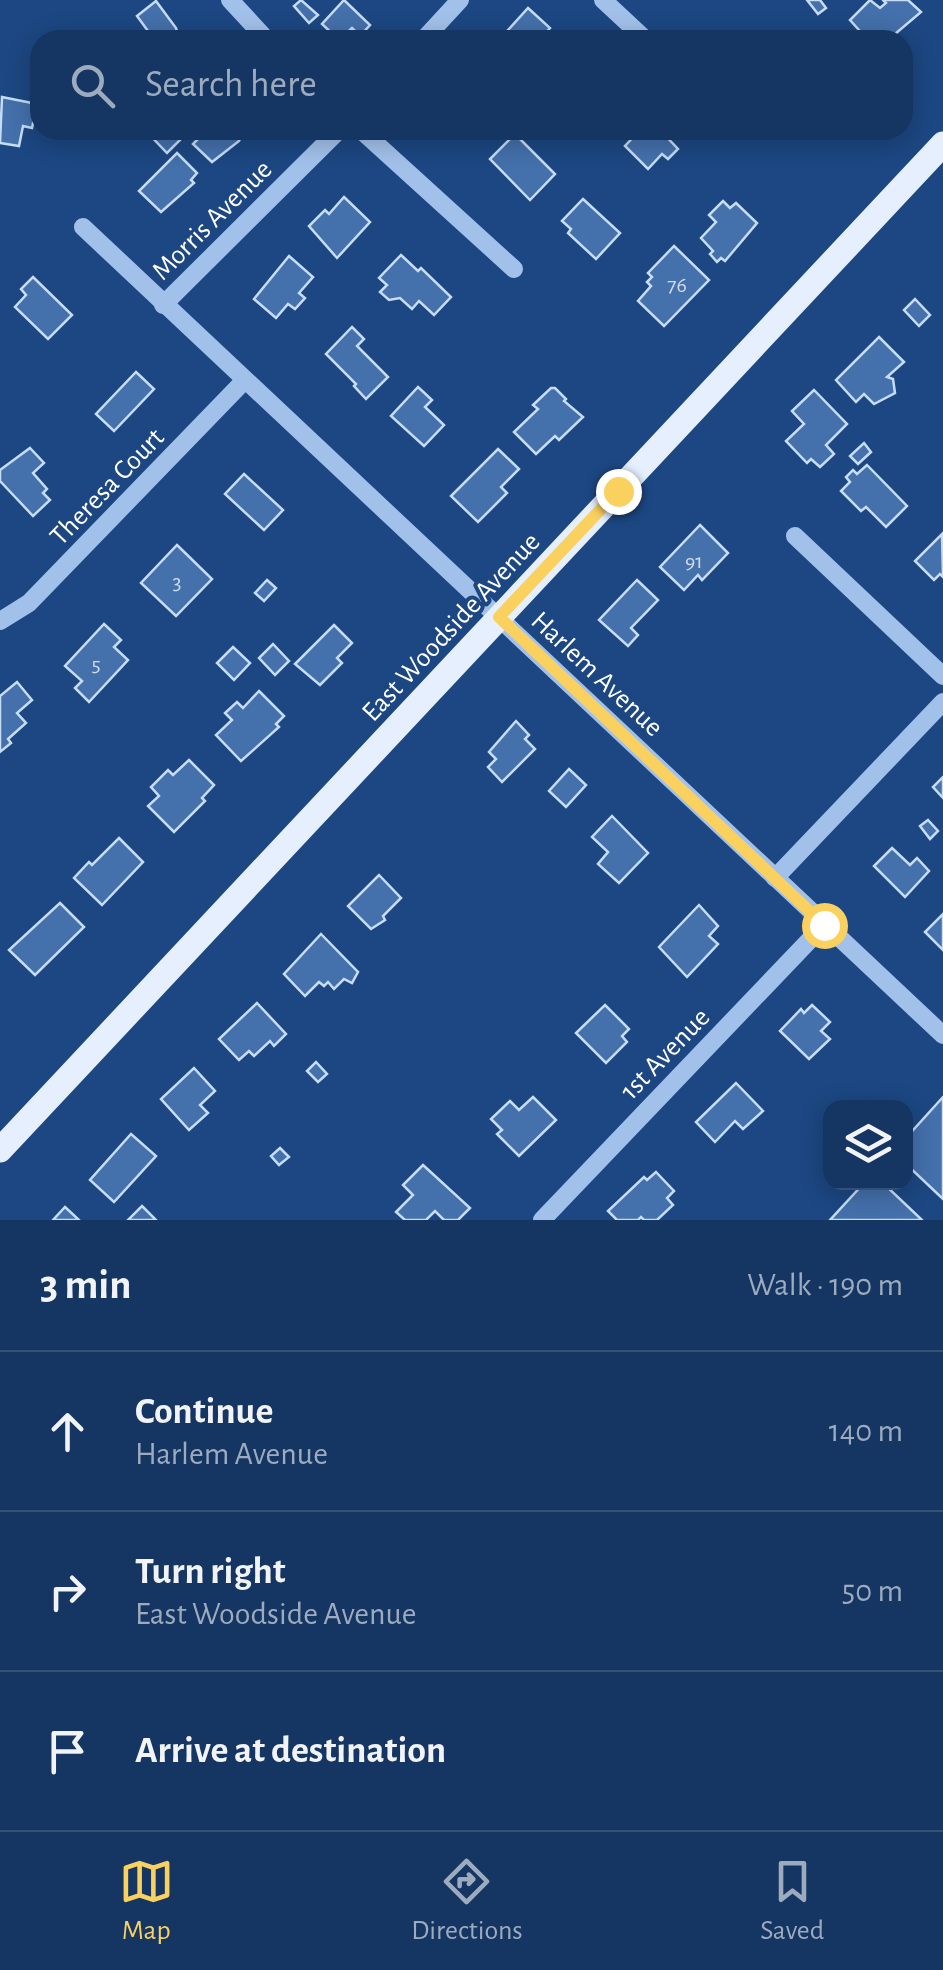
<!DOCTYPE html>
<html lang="en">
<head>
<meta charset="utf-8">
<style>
	:root { --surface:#153562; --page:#1e3d68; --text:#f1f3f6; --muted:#9dabbe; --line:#345077; --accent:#fad15f }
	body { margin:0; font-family:"Alegreya Sans",sans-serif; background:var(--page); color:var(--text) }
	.controls { position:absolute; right:30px; bottom:30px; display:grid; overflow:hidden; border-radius:20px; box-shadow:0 5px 25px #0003 }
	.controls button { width:90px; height:90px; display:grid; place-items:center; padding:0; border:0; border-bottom:2px solid var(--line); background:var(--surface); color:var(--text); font:50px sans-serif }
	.stop { position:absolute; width:30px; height:30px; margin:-22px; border:8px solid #fad15f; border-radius:50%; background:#fff }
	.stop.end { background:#fad15f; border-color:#fff; box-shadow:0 2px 10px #0008 }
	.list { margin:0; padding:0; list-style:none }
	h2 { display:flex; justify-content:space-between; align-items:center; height:130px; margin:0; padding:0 40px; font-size:42px }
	h2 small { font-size:32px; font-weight:400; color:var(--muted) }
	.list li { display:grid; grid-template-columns:65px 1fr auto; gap:30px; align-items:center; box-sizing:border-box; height:160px; padding:0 40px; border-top:2px solid var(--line) }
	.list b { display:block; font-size:38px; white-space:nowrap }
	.list p { margin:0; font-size:32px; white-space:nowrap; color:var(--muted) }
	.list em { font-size:32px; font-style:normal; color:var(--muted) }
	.icon { flex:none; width:55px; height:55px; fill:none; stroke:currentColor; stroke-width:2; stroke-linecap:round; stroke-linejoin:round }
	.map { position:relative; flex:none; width:943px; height:1220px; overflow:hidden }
	.search { position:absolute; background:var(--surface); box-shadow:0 5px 25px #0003; left:30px; right:30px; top:30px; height:110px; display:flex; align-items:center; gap:25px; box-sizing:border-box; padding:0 35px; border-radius:30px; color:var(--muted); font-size:38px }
	.sheet { height:610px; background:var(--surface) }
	nav { display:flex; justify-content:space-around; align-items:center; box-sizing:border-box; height:140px; border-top:2px solid var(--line); background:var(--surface); font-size:28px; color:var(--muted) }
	nav a { display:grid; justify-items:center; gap:5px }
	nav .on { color:var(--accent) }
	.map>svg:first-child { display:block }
	.building { fill:#4470ab; stroke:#c6dcf7; stroke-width:2.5 }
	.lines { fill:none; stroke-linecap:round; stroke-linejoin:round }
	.minor { stroke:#a2c1ea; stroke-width:18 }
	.major { stroke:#e5effe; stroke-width:25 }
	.route { stroke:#fad15f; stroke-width:12 }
	.labels { text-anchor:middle; stroke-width:8; stroke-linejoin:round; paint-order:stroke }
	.number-label { font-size:22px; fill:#d0dbea }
	.street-label { font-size:28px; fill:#fff; stroke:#1c4782 }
</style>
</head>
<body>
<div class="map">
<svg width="943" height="1220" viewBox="0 0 943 1220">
	<rect width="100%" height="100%" fill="#1c4782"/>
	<g class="building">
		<path d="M301 0 318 15 309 23 294 6Z"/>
		<path d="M344 0 370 25 360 36 352 28 339 40 322 24Z"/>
		<path d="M807 0H820L826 8 818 14Z"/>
		<path d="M870 0 880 8 886 3 883 0H908L921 12 888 40H858L853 35 859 30 850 20Z"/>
		<path d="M156 1 176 28 180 40 139 38 148 31 137 16Z"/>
		<path d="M528 8 550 28 539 40H499Z"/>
		<path d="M2 97 37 104 32 128 23 126 19 146 0 143Z"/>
		<path d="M145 130H174L182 138 167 153Z"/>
		<path d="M245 130 239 141 212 162 193 144 202 135 200 130Z"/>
		<path d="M640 130H660L678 149 668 159 662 154 648 169 625 146Z"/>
		<path d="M515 134 555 174 530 200 490 159Z"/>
		<path d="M177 153 197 173 191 180 194 183 161 212 139 191Z"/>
		<path d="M344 197 370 222 337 258 309 226 325 210 329 214Z"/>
		<path d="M583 199 620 233 596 259 568 233 571 229 562 221Z"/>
		<path d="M723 201 730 208 736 203 757 223 725 261 721 258 717 262 710 254 713 251 701 238 716 222 709 215Z"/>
		<path d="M674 246 709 280 664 326 638 301 651 286 647 282 652 277 648 273Z"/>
		<path d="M401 255 418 271 421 268 451 297 434 315 419 301 412 309 400 298 389 300 380 292 387 285 379 278Z"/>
		<path d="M289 256 313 277 299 293 305 298 295 309 288 304 276 318 254 299Z"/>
		<path d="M33 277 72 315 48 339 15 307 26 295 21 289Z"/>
		<path d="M915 299 930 315 919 326 904 310Z"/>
		<path d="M352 327 364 339 357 346 388 377 366 399 354 386 356 384 326 354Z"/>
		<path d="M879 337 904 362 887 377 893 379 895 393 874 404 864 394 856 402 836 380Z"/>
		<path d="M136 372 154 389 114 431 96 414Z"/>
		<path d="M418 387 432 400 425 407 444 425 424 446 391 416Z"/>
		<path d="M551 388H555L566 399 564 401 583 417 559 440 555 436 536 454 514 432 538 409 533 405Z"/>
		<path d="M814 390 847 424 826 445 834 454 820 467 811 459 807 463 786 441 804 424 792 411Z"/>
		<path d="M864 443 871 452 858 464 850 456Z"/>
		<path d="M30 448 44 463 33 473 47 489 43 493 50 500 33 516 0 481V470Z"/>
		<path d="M498 449 519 469 501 487 507 493 478 522 451 496Z"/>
		<path d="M867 465 907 506 886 527 866 507 861 511 841 491 850 482 846 477 853 470 857 474Z"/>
		<path d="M244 474 283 510 264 530 225 494Z"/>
		<path d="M700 525 728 553 702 580 698 575 684 590 660 567Z"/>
		<path d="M942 534 943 577 940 574 934 580 915 561Z"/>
		<path d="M177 545 212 579 176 616 141 583Z"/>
		<path d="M267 580 276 588 264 601 255 593Z"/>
		<path d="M637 580 658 600 631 628 638 635 628 646 599 620Z"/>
		<path d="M104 624 121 640 114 647 128 660 89 702 75 688 82 681 65 666Z"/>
		<path d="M334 625 352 643 337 658 342 663 320 685 295 664Z"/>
		<path d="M273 644 289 661 275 675 259 658Z"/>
		<path d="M233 647 250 663 234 680 217 663Z"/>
		<path d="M17 682 32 700 17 713 26 723 8 739 11 743 0 752V696Z"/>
		<path d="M259 691 284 716 276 724 279 727 241 761 216 735 232 720 225 713 237 702 243 708Z"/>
		<path d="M516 721 529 735 525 739 535 749 502 782 488 767 496 759 489 752Z"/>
		<path d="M189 760 214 785 202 798 205 801 174 832 148 806 159 796 151 787 168 770 173 775Z"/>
		<path d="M569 769 586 785 566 807 549 791Z"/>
		<path d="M943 777V798L933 787Z"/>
		<path d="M612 816 648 853 619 883 598 864 608 852 592 837Z"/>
		<path d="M928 820 938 831 930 839 920 826Z"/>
		<path d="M119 838 143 862 102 905 74 878 89 862 92 865Z"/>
		<path d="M892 848 910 865 917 858 929 871 905 897 874 866Z"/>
		<path d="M379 875 401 898 383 916 385 920 371 929 348 906Z"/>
		<path d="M60 903 84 927 35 975 9 950Z"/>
		<path d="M699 905 718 926 709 936 718 944 687 977 659 947Z"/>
		<path d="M943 914V950L925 932Z"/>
		<path d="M321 934 358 972 352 983 344 979 334 989 328 982 324 986 319 982 305 996 284 974Z"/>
		<path d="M257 1003 286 1034 274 1046 270 1041 254 1056 249 1051 239 1060 219 1039Z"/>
		<path d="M605 1005 629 1029 622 1036 627 1042 606 1063 576 1033Z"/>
		<path d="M812 1005 830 1022 821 1031 830 1039 809 1059 780 1031 801 1009 804 1013Z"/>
		<path d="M316 1062 327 1074 318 1082 307 1071Z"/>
		<path d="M194 1068 215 1091 200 1105 208 1113 189 1130 161 1099Z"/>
		<path d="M736 1083 763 1111 743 1129 735 1121 715 1142 696 1122Z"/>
		<path d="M533 1097 556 1120 519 1156 497 1134 502 1130 491 1119 510 1101 519 1110Z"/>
		<path d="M943 1097V1199L906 1164V1138Z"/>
		<path d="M131 1134 156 1156 114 1202 90 1180Z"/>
		<path d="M280 1148 289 1157 279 1165 271 1156Z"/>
		<path d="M423 1165 470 1208 458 1220H444L435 1211 426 1220H405L396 1212 413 1195 403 1185Z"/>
		<path d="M656 1172 674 1191 667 1198 673 1205 657 1220H644L641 1217 638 1220H617L608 1211 644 1177 647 1180Z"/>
		<path d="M865 1182H882L922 1220H830Z"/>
		<path d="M142 1206 156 1220H128Z"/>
		<path d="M65 1207 79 1220H53Z"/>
	</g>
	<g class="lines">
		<g class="minor">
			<path d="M230 0 267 40"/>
			<path d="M603 0 646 40"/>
			<path d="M423 40 460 0"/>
			<path d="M361 130 514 269"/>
			<path d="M83 227 943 1035"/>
			<path d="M163 305 339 130"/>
			<path d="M795 536 943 676"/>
			<path d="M0 621 29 603 244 381"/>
			<path d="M775 878 943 702"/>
			<path d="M542 1220 824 925"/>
		</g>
		<path class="major" d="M0 1150 943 144"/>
	</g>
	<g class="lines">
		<path class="route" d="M618 491 499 617 824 925"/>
	</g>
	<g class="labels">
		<g class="number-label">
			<text x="677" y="292">76</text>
			<text x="694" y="568">91</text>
			<text x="177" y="589">3</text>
			<text x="96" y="671">5</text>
		</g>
		<g class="street-label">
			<text transform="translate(211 219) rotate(-45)" y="10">Morris Avenue</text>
			<text transform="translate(106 486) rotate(-46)" y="10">Theresa Court</text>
			<text transform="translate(450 626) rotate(-47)" y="10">East Woodside Avenue</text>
			<text transform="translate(598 673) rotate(43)" y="10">Harlem Avenue</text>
			<text transform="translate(664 1053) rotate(-46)" y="10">1st Avenue</text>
		</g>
	</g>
</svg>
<div class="controls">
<button><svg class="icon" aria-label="layers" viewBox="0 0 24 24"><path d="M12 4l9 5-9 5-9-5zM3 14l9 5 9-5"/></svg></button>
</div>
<div class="stop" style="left:824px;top:925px"></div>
<div class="stop end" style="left:618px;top:491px"></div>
<div class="search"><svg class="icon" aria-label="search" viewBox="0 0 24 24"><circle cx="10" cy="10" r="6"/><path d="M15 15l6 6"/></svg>Search here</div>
</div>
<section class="sheet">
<h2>3 min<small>Walk · 190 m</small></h2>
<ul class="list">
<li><svg class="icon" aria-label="ahead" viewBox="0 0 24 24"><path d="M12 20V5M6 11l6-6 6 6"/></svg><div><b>Continue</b><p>Harlem Avenue</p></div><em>140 m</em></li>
<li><svg class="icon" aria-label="right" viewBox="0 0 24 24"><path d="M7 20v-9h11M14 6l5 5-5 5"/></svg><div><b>Turn right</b><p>East Woodside Avenue</p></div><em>50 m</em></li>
<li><svg class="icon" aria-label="arrive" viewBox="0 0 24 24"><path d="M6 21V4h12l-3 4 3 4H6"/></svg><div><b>Arrive at destination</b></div></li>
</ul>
</section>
<nav>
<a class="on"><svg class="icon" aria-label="map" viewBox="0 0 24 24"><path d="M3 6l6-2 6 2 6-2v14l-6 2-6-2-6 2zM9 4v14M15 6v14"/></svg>Map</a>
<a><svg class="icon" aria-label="directions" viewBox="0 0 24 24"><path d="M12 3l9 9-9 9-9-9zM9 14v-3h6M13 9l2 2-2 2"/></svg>Directions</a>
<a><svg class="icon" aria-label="saved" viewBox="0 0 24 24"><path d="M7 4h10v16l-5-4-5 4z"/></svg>Saved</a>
</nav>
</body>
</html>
